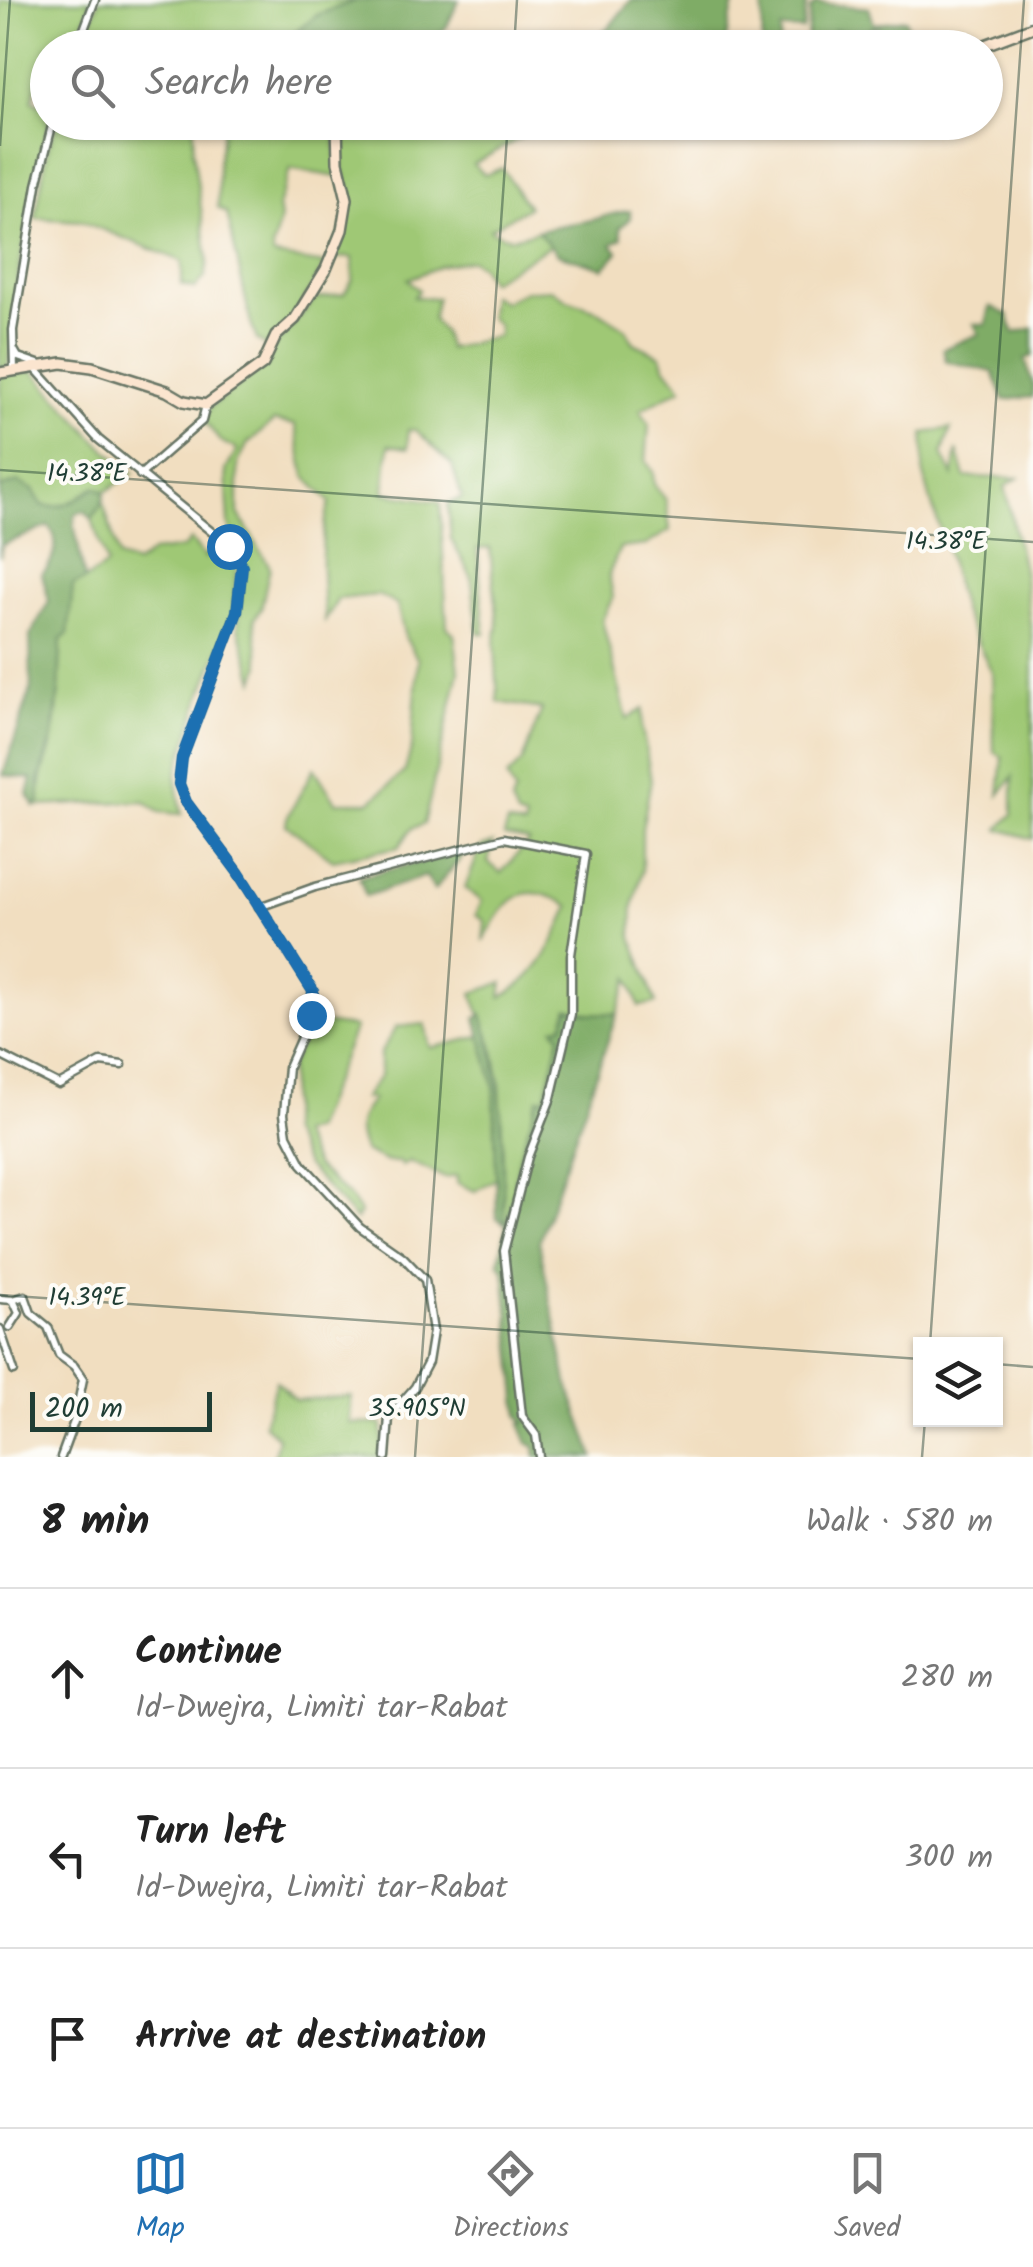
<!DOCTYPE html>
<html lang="en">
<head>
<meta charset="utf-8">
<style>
	:root { --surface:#fff; --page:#f6f6f6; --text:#222; --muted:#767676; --line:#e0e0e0; --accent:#1f6fb2 }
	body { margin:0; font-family:Kalam,sans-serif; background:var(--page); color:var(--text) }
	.controls { position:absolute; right:30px; bottom:30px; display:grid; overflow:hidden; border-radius:0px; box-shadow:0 2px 8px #0004 }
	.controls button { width:90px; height:90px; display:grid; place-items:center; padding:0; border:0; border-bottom:2px solid var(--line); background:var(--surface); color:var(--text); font:50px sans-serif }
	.scale { position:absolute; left:30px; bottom:25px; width:182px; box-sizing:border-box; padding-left:10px; border:5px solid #1f3d34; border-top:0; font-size:28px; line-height:35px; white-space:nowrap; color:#1f3d34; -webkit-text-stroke:8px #fdfcf7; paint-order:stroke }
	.stop { position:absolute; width:30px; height:30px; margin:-22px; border:8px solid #1f6fb2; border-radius:50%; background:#fff }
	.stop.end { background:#1f6fb2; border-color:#fff; box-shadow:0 2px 10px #0008 }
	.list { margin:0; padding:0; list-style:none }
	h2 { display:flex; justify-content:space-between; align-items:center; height:130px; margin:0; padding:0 40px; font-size:42px }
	h2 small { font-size:32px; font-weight:400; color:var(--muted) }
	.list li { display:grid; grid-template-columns:65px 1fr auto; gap:30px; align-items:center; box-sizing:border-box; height:180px; padding:0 40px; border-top:2px solid var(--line) }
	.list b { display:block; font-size:38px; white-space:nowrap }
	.list p { margin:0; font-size:32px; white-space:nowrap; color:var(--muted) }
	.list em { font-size:32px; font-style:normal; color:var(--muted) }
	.icon { flex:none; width:55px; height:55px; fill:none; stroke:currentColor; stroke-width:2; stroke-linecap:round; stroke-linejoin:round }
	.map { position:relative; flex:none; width:1033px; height:1457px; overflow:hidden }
	.search { position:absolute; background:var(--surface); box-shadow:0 2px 8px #0004; left:30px; right:30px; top:30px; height:110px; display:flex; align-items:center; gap:25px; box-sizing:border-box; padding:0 35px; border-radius:55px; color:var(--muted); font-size:38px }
	.sheet { height:670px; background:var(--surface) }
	nav { display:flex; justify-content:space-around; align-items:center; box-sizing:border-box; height:140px; border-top:2px solid var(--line); background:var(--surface); font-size:28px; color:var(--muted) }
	nav a { display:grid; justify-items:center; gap:5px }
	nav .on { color:var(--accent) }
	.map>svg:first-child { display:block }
	.green { fill:#9fc874; stroke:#5f8254; stroke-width:2.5 }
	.forest { fill:#7fac66; stroke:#4f744d; stroke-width:2.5 }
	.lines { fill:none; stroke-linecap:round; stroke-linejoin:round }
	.street-casing { stroke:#687565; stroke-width:11 }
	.secondary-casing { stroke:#687565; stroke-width:14 }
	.street { stroke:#fff; stroke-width:6 }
	.secondary { stroke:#fbe5cf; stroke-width:9 }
	.route { stroke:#1f6fb2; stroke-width:12 }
	.ticks { fill:none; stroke:#1f3d34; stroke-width:2.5; stroke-opacity:0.45 }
	.ticks-label { font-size:25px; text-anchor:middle; fill:#1f3d34; stroke:#fdfcf7; stroke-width:8; stroke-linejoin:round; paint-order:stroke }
</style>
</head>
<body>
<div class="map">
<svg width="1033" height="1457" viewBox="0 0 1033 1457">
	<rect width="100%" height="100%" fill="#fdfcf7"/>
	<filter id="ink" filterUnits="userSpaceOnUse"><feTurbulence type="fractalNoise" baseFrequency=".01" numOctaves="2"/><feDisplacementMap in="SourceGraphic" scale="20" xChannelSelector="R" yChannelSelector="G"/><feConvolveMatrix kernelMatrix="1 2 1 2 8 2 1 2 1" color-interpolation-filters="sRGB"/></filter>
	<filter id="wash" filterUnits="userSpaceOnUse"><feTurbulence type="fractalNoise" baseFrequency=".0048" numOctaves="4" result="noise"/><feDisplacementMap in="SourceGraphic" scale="40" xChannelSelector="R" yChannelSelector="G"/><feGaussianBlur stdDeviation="2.25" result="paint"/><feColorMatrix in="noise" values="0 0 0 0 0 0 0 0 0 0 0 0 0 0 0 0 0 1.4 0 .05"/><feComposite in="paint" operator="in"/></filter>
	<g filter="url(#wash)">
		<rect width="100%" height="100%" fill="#f1dec0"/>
		<g class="green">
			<path d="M0 0H92L75 47 48 48 47 62 44 61 32 101 47 106 48 122 50 123 42 145 19 271 8 365 0 370Z"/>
			<path d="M99 0H356L317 15 280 47 81 48Z"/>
			<path d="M57 123H194L193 151 208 260 205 277 195 288 182 285V261L81 221 35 218 48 148Z"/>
			<path d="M224 123H335L338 177 290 169 278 206 280 219 272 249 274 256 325 264 296 315 268 347 257 340 251 324 227 213 218 208V163Z"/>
			<path d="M341 123H548L473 164 485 175 502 168 528 207 490 229C507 242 519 237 538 231L551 245 490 281 480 266 471 260 443 265 408 279 419 290 414 297 437 298 432 319 443 332 448 349 498 336V325L489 317 491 295 503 302 525 291 551 289 567 300 597 310 625 328 634 343 661 356 664 365 682 388 640 410 649 423 646 461 653 472 654 484 666 500 670 530 646 545 620 548 609 574 613 597 602 620 627 719 643 709 642 728 651 780 642 829V871L633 906 632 937 656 1003 639 1006 629 978 617 1014 589 1013 569 1008 545 1099 539 1098 521 1151 508 1222 504 1223 500 1082 493 1045 472 993 503 983 501 997C539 978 554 943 570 906 520 878 507 898 483 942L485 921 476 915 482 901 465 888 481 847 493 843 488 862 501 873 529 841 504 836 508 823 524 827 526 820 517 816 511 802 515 792 507 777 522 762 542 709 498 702 495 644 498 625 490 548 477 549 485 633H479L471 576 451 539 448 504 462 498 452 465 416 430H408V448L389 445 384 493 440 502 447 627 454 634 459 671 424 824 412 828 399 847 333 860 286 825 287 818 314 768 336 802H370L405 771 412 746 418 660 405 637 397 605 378 595 338 599 325 621C322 581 318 541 330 502L305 476 295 425 274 421 248 443 238 463V513L270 567 261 609 254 619 260 666 255 680 238 627 243 563 229 525 226 470 237 450 219 440 204 420 210 407 269 363V353L315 299 344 294 353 280V258L335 257 350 209 349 189 343 170Z"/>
			<path d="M33 371 100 444 134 473 105 492 94 487C79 498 61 511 42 506L33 490 18 483 0 488V374Z"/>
			<path d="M951 428 942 454 953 476 957 450 965 477 1018 478 1005 486 1023 570 1033 645V839L999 829 1013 814V777L999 795 1003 758 994 751 992 672 962 611 946 547 932 505 923 471 924 433Z"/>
			<path d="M103 502 119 558 136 564 153 552 183 548 191 540 205 558 217 538 237 563 233 615 202 693 176 776 182 814 159 812 144 801 35 806 40 801C38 777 48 761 53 738 59 706 60 673 61 640L68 633 73 584 85 580 107 565 92 519Z"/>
			<path d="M311 1022 355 1027 314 1129 300 1134 316 1167 349 1196 360 1212 356 1220 306 1165 289 1131 290 1067Z"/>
			<path d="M425 1024 430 1048 483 1036 494 1086 497 1178 475 1191 457 1183V1176L445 1178 409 1161 402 1166 400 1162H387L364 1151C355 1128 357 1118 373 1099L364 1098 380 1076V1054L396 1027Z"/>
			<path d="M276 1381 296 1400 351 1396 350 1423 382 1424 383 1457H274L278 1438 264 1424Z"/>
		</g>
		<g class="forest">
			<path d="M357 0H459L447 26 428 47 278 46 317 15Z"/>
			<path d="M631 0H735L724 47H637L630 36 597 47H581L609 27Z"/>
			<path d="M763 0H807L803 30 781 29 779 47H762Z"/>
			<path d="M816 3 869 8 874 24 905 19 915 47H883L880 28 871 27 870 37 834 30 832 47H806L810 9Z"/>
			<path d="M630 211V218L620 228 622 238 612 244 618 252 604 268 557 254 538 231C557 224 577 224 596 219 609 215 616 212 630 211Z"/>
			<path d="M990 306 1008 315 1014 333 1033 328V356L1025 359 1033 384V397L1004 400 993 372 946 361 943 349 979 334 974 324 986 325Z"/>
			<path d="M18 482 33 490 42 505C60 511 80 498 95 487L105 492 103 502 92 519 85 511 75 514 74 524 85 580 73 585 68 634 61 640 59 689 52 740 39 781 40 801 35 806 28 794 32 779 3 775 31 689 30 636 49 601 42 574C54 561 61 542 49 526L2 545 0 557V488Z"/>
			<path d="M467 851 434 890 426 876 366 896 359 877Z"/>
			<path d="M569 1008 589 1013 617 1014 539 1242 567 1382 594 1457H536L535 1447 528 1443 520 1424 525 1422 519 1417 504 1269 499 1263 521 1151 538 1098 545 1099 560 1035 554 1028 563 1025Z"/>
			<path d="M482 1015C506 1082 502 1153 504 1223L497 1218 494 1086 476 1018Z"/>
		</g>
	</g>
	<g filter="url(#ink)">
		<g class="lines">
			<g class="street-casing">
				<g id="street">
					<path d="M77 48 95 0"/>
					<path d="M14 350 18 357 41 365"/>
					<path d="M34 367 98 439 229 546 242 566 237 612 182 758 179 784 186 802 238 872 313 991 311 1015 288 1067 284 1114 287 1135 302 1164 360 1227 403 1257 425 1280 433 1331 428 1362 415 1387 389 1417 386 1457"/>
					<path d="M14 370 13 330 37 185 53 122"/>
					<path d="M140 475 202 421 206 405"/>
					<path d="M259 907 315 887 504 838 586 854 571 955V1014L551 1098 528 1157 504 1251 522 1416 536 1435 539 1457"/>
					<path d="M0 1055 59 1085 101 1062 122 1065"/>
					<path d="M0 1299 13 1300 25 1296 31 1313 48 1327 59 1355 74 1366 83 1379 75 1419 61 1457"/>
					<path d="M10 1327 19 1313 13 1300"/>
					<path d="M0 1329 14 1371"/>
				</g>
			</g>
			<g class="secondary-casing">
				<g id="secondary">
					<path d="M977 48 1033 27"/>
					<path d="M0 373 62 363 92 367 167 391 184 401 206 405 263 364 276 336 295 319 326 269 342 230 347 199 338 162 337 122"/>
				</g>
			</g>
			<use href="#street" class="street"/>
			<use href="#secondary" class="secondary"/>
		</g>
	</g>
	<g class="lines" filter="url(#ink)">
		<path class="route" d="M229 546 242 566 237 612 182 758 179 784 186 802 238 872 313 991 311 1015"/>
	</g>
	<path class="ticks" d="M514 48 517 0M0 146 10 0M0 470 1033 542M0 1295 920 1359M930 1344 1024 0M996 1364 1033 1367M415 1457 508 122M922 1457 925 1420"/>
	<g class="ticks-label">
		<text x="87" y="481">14.38°E</text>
		<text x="946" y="549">14.38°E</text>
		<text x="87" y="1305">14.39°E</text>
		<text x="417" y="1416">35.905°N</text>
	</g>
</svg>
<div class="controls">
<button><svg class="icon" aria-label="layers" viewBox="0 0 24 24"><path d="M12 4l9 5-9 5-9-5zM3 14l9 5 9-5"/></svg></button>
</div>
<div class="scale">200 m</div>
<div class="stop" style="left:229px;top:546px"></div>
<div class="stop end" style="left:311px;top:1015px"></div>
<div class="search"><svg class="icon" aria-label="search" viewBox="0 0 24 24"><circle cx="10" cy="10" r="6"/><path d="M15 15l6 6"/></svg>Search here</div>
</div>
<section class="sheet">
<h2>8 min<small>Walk · 580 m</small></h2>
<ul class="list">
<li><svg class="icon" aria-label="ahead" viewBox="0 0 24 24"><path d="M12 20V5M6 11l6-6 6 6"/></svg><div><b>Continue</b><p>Id-Dwejra, Limiti tar-Rabat</p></div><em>280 m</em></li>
<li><svg class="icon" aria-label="left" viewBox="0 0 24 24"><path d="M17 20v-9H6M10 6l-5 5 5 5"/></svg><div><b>Turn left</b><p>Id-Dwejra, Limiti tar-Rabat</p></div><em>300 m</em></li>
<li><svg class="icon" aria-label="arrive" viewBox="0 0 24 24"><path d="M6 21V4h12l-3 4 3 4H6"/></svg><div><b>Arrive at destination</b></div></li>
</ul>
</section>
<nav>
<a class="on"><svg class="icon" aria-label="map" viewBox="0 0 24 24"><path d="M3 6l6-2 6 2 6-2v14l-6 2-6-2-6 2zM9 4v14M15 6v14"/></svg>Map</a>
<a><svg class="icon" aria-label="directions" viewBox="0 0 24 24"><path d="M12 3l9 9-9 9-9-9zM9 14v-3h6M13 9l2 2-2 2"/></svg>Directions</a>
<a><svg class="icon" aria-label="saved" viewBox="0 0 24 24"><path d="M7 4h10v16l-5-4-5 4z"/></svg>Saved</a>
</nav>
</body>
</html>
